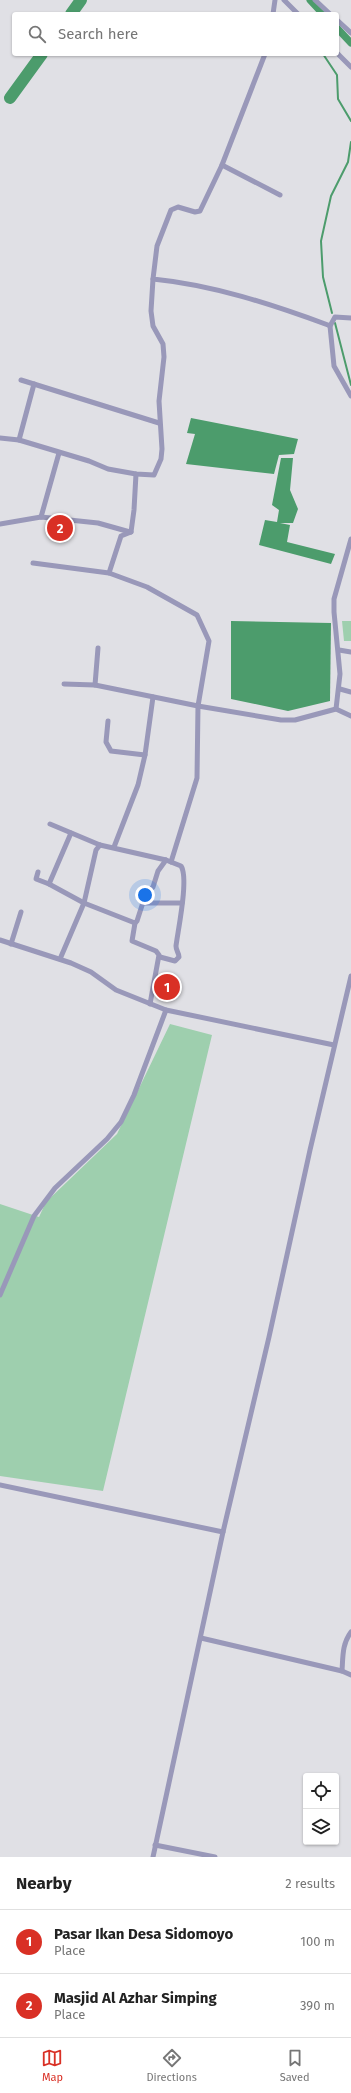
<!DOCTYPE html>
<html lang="en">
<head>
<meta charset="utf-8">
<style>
	:root { --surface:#fff; --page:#f2f2f2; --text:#222; --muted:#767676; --line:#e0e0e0; --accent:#d93025 }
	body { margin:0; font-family:"Fira Sans",sans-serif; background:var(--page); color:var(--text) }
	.controls { position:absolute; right:12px; bottom:12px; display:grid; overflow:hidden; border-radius:4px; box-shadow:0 1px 3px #0004 }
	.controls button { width:36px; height:36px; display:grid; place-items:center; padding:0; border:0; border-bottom:1px solid var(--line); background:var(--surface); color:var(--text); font:20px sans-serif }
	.you { position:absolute; left:145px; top:895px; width:14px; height:14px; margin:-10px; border:3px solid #fff; border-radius:50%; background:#1a73e8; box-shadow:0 0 0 6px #1a73e833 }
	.badge { display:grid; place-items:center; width:26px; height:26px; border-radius:50%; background:var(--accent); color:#fff; font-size:13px; font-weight:700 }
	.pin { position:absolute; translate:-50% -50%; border:2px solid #fff; box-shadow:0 1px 4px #0006 }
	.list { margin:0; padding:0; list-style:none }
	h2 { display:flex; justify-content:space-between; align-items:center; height:52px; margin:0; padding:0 16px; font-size:17px }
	h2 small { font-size:13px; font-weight:400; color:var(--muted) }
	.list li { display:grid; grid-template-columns:26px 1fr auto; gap:12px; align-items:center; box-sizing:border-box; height:64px; padding:0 16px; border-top:1px solid var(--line) }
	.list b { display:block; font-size:15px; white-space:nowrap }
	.list p { margin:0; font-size:13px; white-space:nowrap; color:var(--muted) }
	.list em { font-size:13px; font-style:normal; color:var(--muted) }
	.icon { flex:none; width:22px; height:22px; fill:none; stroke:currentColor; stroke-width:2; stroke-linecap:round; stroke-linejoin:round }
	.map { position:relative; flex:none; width:351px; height:1857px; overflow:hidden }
	.search { position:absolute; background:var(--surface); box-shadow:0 1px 3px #0004; left:12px; right:12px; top:12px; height:44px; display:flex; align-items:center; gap:10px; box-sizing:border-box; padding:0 14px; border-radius:4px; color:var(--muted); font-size:15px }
	.sheet { height:180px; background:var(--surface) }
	nav { display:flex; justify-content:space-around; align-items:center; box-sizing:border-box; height:56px; border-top:1px solid var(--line); background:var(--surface); font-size:11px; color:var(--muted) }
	nav a { display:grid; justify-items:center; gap:2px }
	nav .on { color:var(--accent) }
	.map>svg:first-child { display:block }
	.green { fill:#9ecfae }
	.water { fill:#4c9c6c }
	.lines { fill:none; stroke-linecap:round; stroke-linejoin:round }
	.stream { stroke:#4c9c6c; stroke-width:2 }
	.canal { stroke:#4c9c6c; stroke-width:7 }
	.river { stroke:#4c9c6c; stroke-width:12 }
	.street { stroke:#9998b9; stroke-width:5 }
</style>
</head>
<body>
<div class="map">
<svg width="351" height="1857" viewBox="0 0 351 1857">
	<rect width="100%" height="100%" fill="#e0e0e5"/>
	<g class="green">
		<path d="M342 621H351V641H344Z"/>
		<path d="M170 1024 212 1035 103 1491 0 1476V1204L39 1217 46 1202 117 1134Z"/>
	</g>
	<g class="water">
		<path d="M191 418 298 439 294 454 279 455 274 474 186 464 195 434 187 433Z"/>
		<path d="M281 458H293L290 490 298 509 293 523H280L290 525 287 542 335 554 331 564 259 545 265 520 277 522 279 510 272 505Z"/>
		<path d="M231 621 331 623 330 701 288 711 231 699Z"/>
	</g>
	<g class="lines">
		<g class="stream">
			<path d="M323 54 337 75 338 99 351 121"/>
			<path d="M332 313 323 277 321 241 331 196 348 162 351 142"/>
			<path d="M335 323 351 385"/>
		</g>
		<g class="canal">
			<path d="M310 0 323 14"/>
			<path d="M337 28 351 43"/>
		</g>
		<g class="river">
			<path d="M71 14 81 0"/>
			<path d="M10 98 42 54"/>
		</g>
		<g class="street">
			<path d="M284 0 298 14"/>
			<path d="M315 0 330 14"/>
			<path d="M273 14 275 0"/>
			<path d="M337 20 351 33"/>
			<path d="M337 53 351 67"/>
			<path d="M265 54 222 165 200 211 195 212 178 207 171 210 157 246 153 279C213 285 271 304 328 325L330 326 334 366 351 396"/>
			<path d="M222 165 280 195"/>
			<path d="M330 326 335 317 351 318"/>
			<path d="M21 380 159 423"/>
			<path d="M0 438 19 440 89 461 108 469 136 474 154 475 161 459 162 449 159 401 164 357 163 344 153 326 151 311 153 279"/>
			<path d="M19 440 34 384"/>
			<path d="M41 517 59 453"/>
			<path d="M0 524 41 517 98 523 130 532"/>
			<path d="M131 532 121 536 109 573 147 587 197 615 209 641 198 706 197 778 171 862"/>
			<path d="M131 532 134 510 136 474"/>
			<path d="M33 563 109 573"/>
			<path d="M339 650 351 652"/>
			<path d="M64 684 95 685 198 706 281 720H295L336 709 351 716"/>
			<path d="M95 685 98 648"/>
			<path d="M340 689 351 692"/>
			<path d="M336 709 340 674 334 612V599L351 539"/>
			<path d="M108 721 106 742 111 751 145 755"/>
			<path d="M50 824 100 845 166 860 181 866C189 878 178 930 176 946 176 951 179 953 179 957L175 961 160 957"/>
			<path d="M114 847 138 785 145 755 153 697"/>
			<path d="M38 872 36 879 49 884 84 903 135 923 137 921 146 893 153 887 158 871 166 860"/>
			<path d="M49 884 71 833"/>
			<path d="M144 903H182"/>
			<path d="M135 923 132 941 156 951 159 955 150 1004"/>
			<path d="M0 940 71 963 91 972 116 990 166 1010 334 1045"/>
			<path d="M11 944 21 912"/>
			<path d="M60 959 84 903 96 850 100 845"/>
			<path d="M0 1295 34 1216 55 1188 107 1139 121 1122 134 1095 166 1010"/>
			<path d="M0 1485 223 1532"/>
			<path d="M201 1638 342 1671 351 1675"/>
			<path d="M342 1671C343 1657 342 1644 351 1632"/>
			<path d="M155 1845 215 1857"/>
			<path d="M153 1857 223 1532 269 1337 310 1150 351 976"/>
		</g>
	</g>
</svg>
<div class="controls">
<button><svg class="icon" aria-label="locate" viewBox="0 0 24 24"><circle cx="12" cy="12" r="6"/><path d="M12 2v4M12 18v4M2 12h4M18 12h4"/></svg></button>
<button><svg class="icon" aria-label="layers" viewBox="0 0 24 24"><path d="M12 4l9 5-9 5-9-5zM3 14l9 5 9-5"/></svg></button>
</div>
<div class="you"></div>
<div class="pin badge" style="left:167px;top:987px">1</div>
<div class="pin badge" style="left:60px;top:528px">2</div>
<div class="search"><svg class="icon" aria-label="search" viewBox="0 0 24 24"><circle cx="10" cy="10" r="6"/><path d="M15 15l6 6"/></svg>Search here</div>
</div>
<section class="sheet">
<h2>Nearby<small>2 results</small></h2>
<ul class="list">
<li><span class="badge">1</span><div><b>Pasar Ikan Desa Sidomoyo</b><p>Place</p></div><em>100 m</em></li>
<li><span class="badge">2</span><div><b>Masjid Al Azhar Simping</b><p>Place</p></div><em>390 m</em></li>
</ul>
</section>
<nav>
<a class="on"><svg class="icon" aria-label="map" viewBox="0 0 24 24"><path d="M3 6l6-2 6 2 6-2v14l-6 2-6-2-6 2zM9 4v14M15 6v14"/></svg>Map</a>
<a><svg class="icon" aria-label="directions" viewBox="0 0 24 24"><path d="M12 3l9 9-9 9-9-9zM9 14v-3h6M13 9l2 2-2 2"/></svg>Directions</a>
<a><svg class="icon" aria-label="saved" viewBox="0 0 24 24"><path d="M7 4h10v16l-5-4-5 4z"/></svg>Saved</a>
</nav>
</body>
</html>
